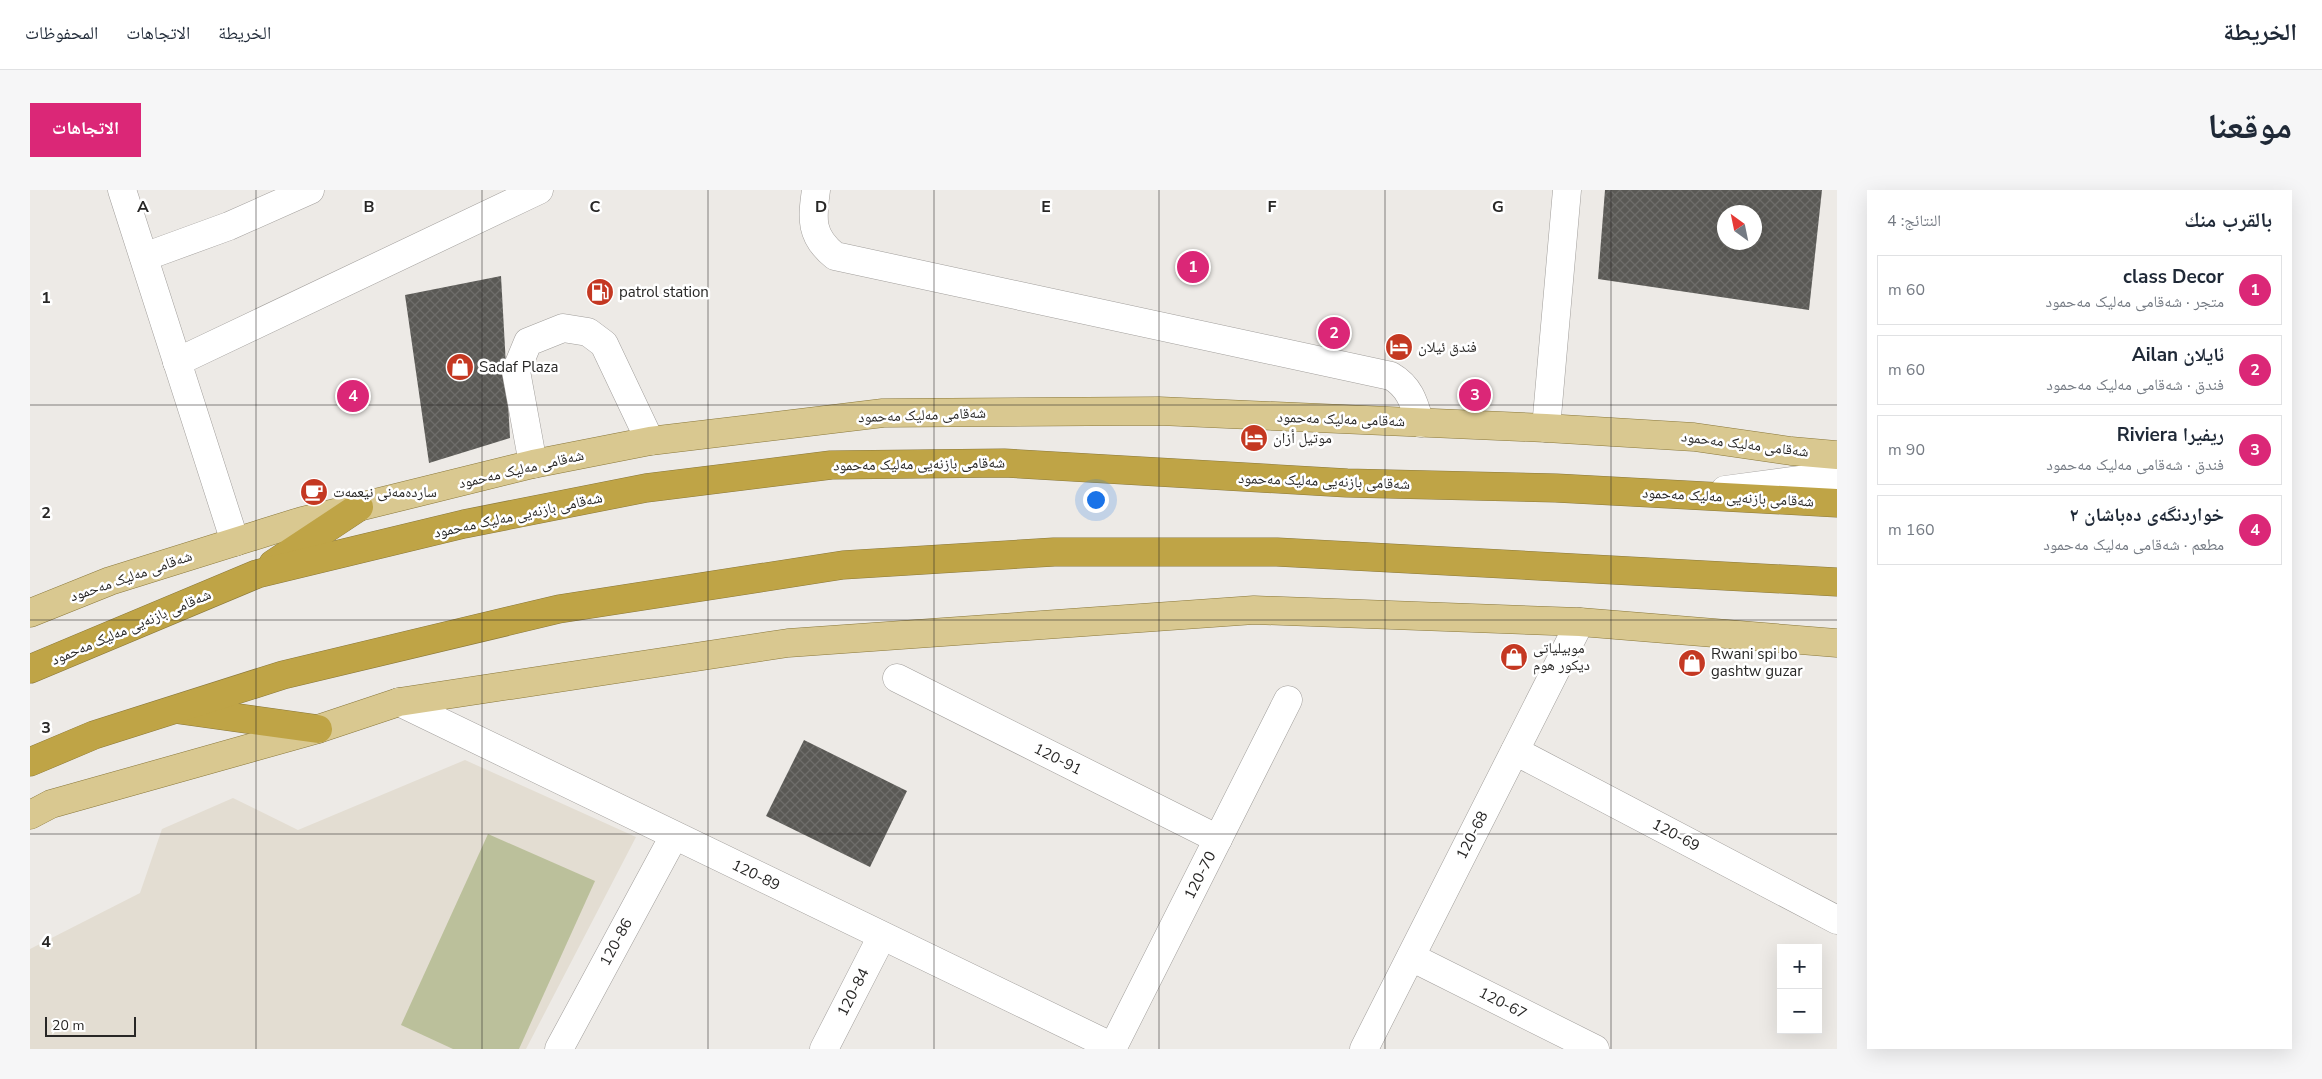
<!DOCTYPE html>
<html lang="ar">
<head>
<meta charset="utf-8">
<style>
	:root { --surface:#fff; --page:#f6f6f7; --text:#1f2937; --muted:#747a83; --line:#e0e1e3; --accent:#db2777 }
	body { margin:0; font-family:"Nunito Sans","Noto Naskh Arabic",sans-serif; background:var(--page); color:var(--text); direction:rtl }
	.controls { position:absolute; right:15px; bottom:15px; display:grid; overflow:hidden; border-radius:0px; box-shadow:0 5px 20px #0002 }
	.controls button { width:45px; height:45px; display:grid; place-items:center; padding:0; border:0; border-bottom:1px solid var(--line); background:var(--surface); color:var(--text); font:25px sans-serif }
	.compass { position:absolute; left:1687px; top:15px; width:45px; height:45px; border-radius:50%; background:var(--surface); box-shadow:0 5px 20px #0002; rotate:327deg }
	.scale { position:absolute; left:15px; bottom:12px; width:91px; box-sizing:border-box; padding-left:5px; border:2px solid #282726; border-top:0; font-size:14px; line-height:18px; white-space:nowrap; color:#282726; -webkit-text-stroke:4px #fff; paint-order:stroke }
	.you { position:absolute; left:1065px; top:309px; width:18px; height:18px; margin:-12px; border:4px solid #fff; border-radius:50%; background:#1a73e8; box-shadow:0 0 0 8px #1a73e833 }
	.badge { display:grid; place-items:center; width:32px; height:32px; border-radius:50%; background:var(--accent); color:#fff; font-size:16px; font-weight:700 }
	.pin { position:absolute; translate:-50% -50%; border:2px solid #fff; box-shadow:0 1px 5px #0006 }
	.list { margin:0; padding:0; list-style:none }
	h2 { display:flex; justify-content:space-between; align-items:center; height:65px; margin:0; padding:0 20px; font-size:21px }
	h2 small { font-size:16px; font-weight:400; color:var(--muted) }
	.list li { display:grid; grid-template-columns:32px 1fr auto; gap:15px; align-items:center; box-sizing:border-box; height:70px; margin:0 10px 10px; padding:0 10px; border:1px solid var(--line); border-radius:0px }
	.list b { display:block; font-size:19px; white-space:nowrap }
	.list p { margin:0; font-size:16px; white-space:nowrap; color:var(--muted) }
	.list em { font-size:16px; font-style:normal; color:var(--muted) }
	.map { position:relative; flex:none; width:1807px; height:859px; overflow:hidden; direction:ltr; border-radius:0px }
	header { display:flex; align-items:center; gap:30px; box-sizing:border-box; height:70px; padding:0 25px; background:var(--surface); border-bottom:1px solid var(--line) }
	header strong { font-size:24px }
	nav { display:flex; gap:28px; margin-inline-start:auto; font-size:18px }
	.intro { display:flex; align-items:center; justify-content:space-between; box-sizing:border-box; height:120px; padding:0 30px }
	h1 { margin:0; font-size:35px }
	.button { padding:12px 22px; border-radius:0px; background:var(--accent); color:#fff; font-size:18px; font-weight:700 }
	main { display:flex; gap:30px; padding:0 30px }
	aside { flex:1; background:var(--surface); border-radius:0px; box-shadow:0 5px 20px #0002 }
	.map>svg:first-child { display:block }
	.built { fill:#e3ddd2 }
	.park { fill:#bbc09b }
	.building { fill:url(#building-cross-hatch); fill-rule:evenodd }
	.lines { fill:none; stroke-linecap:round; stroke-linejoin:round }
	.minor-casing { stroke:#a19e9b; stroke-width:29 }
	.major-casing { stroke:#8a783b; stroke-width:29 }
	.highway-casing { stroke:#8a783b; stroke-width:29 }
	.minor { stroke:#fff; stroke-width:28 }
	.major { stroke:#d9c890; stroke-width:28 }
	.highway { stroke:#bfa446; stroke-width:28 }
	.grid { fill:none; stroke:#282726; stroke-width:1; stroke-opacity:0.55 }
	.labels { text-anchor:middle; stroke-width:5; stroke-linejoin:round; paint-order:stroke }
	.poi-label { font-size:15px; fill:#282726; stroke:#fff; text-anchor:start }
	.street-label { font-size:15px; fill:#282726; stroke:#fff }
	.grid-label { font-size:16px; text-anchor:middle; font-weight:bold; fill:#282726; stroke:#fff; stroke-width:5; stroke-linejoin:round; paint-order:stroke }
</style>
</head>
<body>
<header>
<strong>الخريطة</strong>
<nav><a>الخريطة</a><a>الاتجاهات</a><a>المحفوظات</a></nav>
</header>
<div class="intro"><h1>موقعنا</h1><a class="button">الاتجاهات</a></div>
<main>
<aside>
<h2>بالقرب منك<small>النتائج: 4</small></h2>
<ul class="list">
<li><span class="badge">1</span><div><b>class Decor</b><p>متجر · شەقامی مەلیک مەحمود</p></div><em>60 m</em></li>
<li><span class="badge">2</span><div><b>ئایلان Ailan</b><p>فندق · شەقامی مەلیک مەحمود</p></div><em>60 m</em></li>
<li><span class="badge">3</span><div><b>ریفیرا Riviera</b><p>فندق · شەقامی مەلیک مەحمود</p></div><em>90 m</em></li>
<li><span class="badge">4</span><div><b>خواردنگەی دەباشان ٢</b><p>مطعم · شەقامی مەلیک مەحمود</p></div><em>160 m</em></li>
</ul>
</aside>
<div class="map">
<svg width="1807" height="859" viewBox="0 0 1807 859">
	<defs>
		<pattern id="building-cross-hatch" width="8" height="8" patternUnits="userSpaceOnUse" patternTransform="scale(1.25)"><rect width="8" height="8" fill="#5a5955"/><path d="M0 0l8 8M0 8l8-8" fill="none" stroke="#6e6d6a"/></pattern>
	</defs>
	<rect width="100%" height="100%" fill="#edeae6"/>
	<path class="built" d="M435 570 606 647 496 859H0V759L110 703 132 639 203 608 268 640Z"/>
	<path class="park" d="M458 644 565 691 489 859H423L371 835Z"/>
	<g class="building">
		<path d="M1575 0H1792L1779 120 1568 89ZM1694 22H1724V52H1694Z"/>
		<path d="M471 86 480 248 399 273 375 105Z"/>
		<path d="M774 550 877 601 840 677 736 626Z"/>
	</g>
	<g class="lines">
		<g class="minor-casing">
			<g id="minor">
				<path d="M92 0 205 352"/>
				<path d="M786 0C782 29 780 46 805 66L1361 186C1380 197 1384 213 1390 233"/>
				<path d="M114 67 199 36 280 0"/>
				<path d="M147 172 509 0"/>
				<path d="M1516 238 1537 0"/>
				<path d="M503 274 486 181 498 152 533 138 558 142 574 154 620 251"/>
				<path d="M1695 300 1807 285"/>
				<path d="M867 488 1188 649"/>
				<path d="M369 512 1083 857"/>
				<path d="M1485 561 1807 730"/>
				<path d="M1381 767 1565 859"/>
				<path d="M529 859 644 646"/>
				<path d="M794 859 852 746"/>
				<path d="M1082 859 1258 510"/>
				<path d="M1334 859 1550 432"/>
			</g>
		</g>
		<g class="major-casing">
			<g id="major">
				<path d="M0 423 80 391 272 331 503 274 620 251 853 223 1129 221 1516 238 1664 247 1761 261 1807 265"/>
				<path d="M0 625 21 614 288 539 369 512 758 453 1224 420 1550 432 1807 453"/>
			</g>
		</g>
		<g class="highway-casing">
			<g id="highway">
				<path d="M243 374 329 317"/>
				<path d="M0 479 227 384 434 334 616 298 801 275 974 273 1317 293 1526 298 1807 313"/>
				<path d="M151 520 288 539"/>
				<path d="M0 572 64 545 253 485 529 419 813 375 1024 362H1247L1807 392"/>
			</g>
		</g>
		<use href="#minor" class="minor"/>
		<use href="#major" class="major"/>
		<use href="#highway" class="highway"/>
	</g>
	<path class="grid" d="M226 0V859M452 0V859M678 0V859M904 0V859M1129 0V859M1355 0V859M1581 0V859M0 215H1807M0 430H1807M0 644H1807"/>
	<defs>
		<g id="fuel-disc" transform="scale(1.4375)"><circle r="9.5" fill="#c43822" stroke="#fff"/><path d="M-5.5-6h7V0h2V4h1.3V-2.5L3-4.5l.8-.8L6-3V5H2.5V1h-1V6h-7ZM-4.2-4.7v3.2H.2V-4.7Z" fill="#fff"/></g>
		<g id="hotel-disc" transform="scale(1.4375)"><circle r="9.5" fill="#c43822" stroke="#fff"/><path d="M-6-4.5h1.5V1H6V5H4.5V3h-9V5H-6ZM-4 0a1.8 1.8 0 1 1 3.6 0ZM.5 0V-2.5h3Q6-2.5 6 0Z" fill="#fff"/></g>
		<g id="shop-disc" transform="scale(1.4375)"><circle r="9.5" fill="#c43822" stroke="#fff"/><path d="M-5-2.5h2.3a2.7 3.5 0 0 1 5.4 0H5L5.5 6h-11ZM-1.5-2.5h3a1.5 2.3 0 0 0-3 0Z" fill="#fff"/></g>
		<g id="cafe-disc" transform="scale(1.4375)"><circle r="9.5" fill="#c43822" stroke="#fff"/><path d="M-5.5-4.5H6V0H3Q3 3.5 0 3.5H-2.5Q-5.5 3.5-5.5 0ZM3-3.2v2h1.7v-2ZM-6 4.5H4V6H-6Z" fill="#fff"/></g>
	</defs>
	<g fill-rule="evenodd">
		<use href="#fuel-disc" x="570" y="102"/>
		<use href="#hotel-disc" x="1369" y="157"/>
		<use href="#shop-disc" x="430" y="177"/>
		<use href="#hotel-disc" x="1224" y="248"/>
		<use href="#cafe-disc" x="284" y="302"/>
		<use href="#shop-disc" x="1484" y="467"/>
		<use href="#shop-disc" x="1662" y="473"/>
	</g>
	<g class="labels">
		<g class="poi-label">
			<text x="589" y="107">patrol station</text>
			<text x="1388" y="162">فندق ئيلان</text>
			<text x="449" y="182">Sadaf Plaza</text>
			<text x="1243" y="253">موتيل أزان</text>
			<text x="303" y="307">ساردەمەنی نیعمەت</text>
			<text x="1503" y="463">موبیلیاتی<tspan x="1503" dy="17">دیکور هوم</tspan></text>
			<text x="1681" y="469">Rwani spi bo<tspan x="1681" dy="17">gashtw guzar</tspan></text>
		</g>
		<g class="street-label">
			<text transform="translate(892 225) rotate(-2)" y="5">شەقامی مەلیک مەحمود</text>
			<text transform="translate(1311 229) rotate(2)" y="5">شەقامی مەلیک مەحمود</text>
			<text transform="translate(1715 254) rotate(7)" y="5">شەقامی مەلیک مەحمود</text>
			<text transform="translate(889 274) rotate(-1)" y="5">شەقامی بازنەیی مەلیک مەحمود</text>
			<text transform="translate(491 279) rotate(-13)" y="5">شەقامی مەلیک مەحمود</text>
			<text transform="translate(1294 291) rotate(2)" y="5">شەقامی بازنەیی مەلیک مەحمود</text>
			<text transform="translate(1698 307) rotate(3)" y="5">شەقامی بازنەیی مەلیک مەحمود</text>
			<text transform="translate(488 325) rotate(-12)" y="5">شەقامی بازنەیی مەلیک مەحمود</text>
			<text transform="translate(101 386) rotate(-19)" y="5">شەقامی مەلیک مەحمود</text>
			<text transform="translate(101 437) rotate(-23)" y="5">شەقامی بازنەیی مەلیک مەحمود</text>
			<text transform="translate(1028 569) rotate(27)" y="5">120-91</text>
			<text transform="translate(1442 645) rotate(-63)" y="5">120-68</text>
			<text transform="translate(1646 645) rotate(28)" y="5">120-69</text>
			<text transform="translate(726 685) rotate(26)" y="5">120-89</text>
			<text transform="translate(1170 685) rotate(-63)" y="5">120-70</text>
			<text transform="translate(586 752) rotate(-62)" y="5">120-86</text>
			<text transform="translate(823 802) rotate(-63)" y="5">120-84</text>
			<text transform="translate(1473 813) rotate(27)" y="5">120-67</text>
		</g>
	</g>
	<g class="grid-label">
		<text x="113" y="22">A</text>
		<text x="339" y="22">B</text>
		<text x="565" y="22">C</text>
		<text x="791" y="22">D</text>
		<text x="1016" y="22">E</text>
		<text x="1242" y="22">F</text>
		<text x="1468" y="22">G</text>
		<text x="16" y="113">1</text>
		<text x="16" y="328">2</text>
		<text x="16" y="543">3</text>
		<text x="16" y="757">4</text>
	</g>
</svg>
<div class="controls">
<button>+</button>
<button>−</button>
</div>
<svg class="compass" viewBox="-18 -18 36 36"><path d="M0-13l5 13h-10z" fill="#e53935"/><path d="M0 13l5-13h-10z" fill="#747a83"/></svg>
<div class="scale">20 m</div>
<div class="you"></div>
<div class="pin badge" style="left:1163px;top:77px">1</div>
<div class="pin badge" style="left:1304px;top:143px">2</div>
<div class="pin badge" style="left:1445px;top:205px">3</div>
<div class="pin badge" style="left:323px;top:206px">4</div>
</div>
</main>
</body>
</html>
